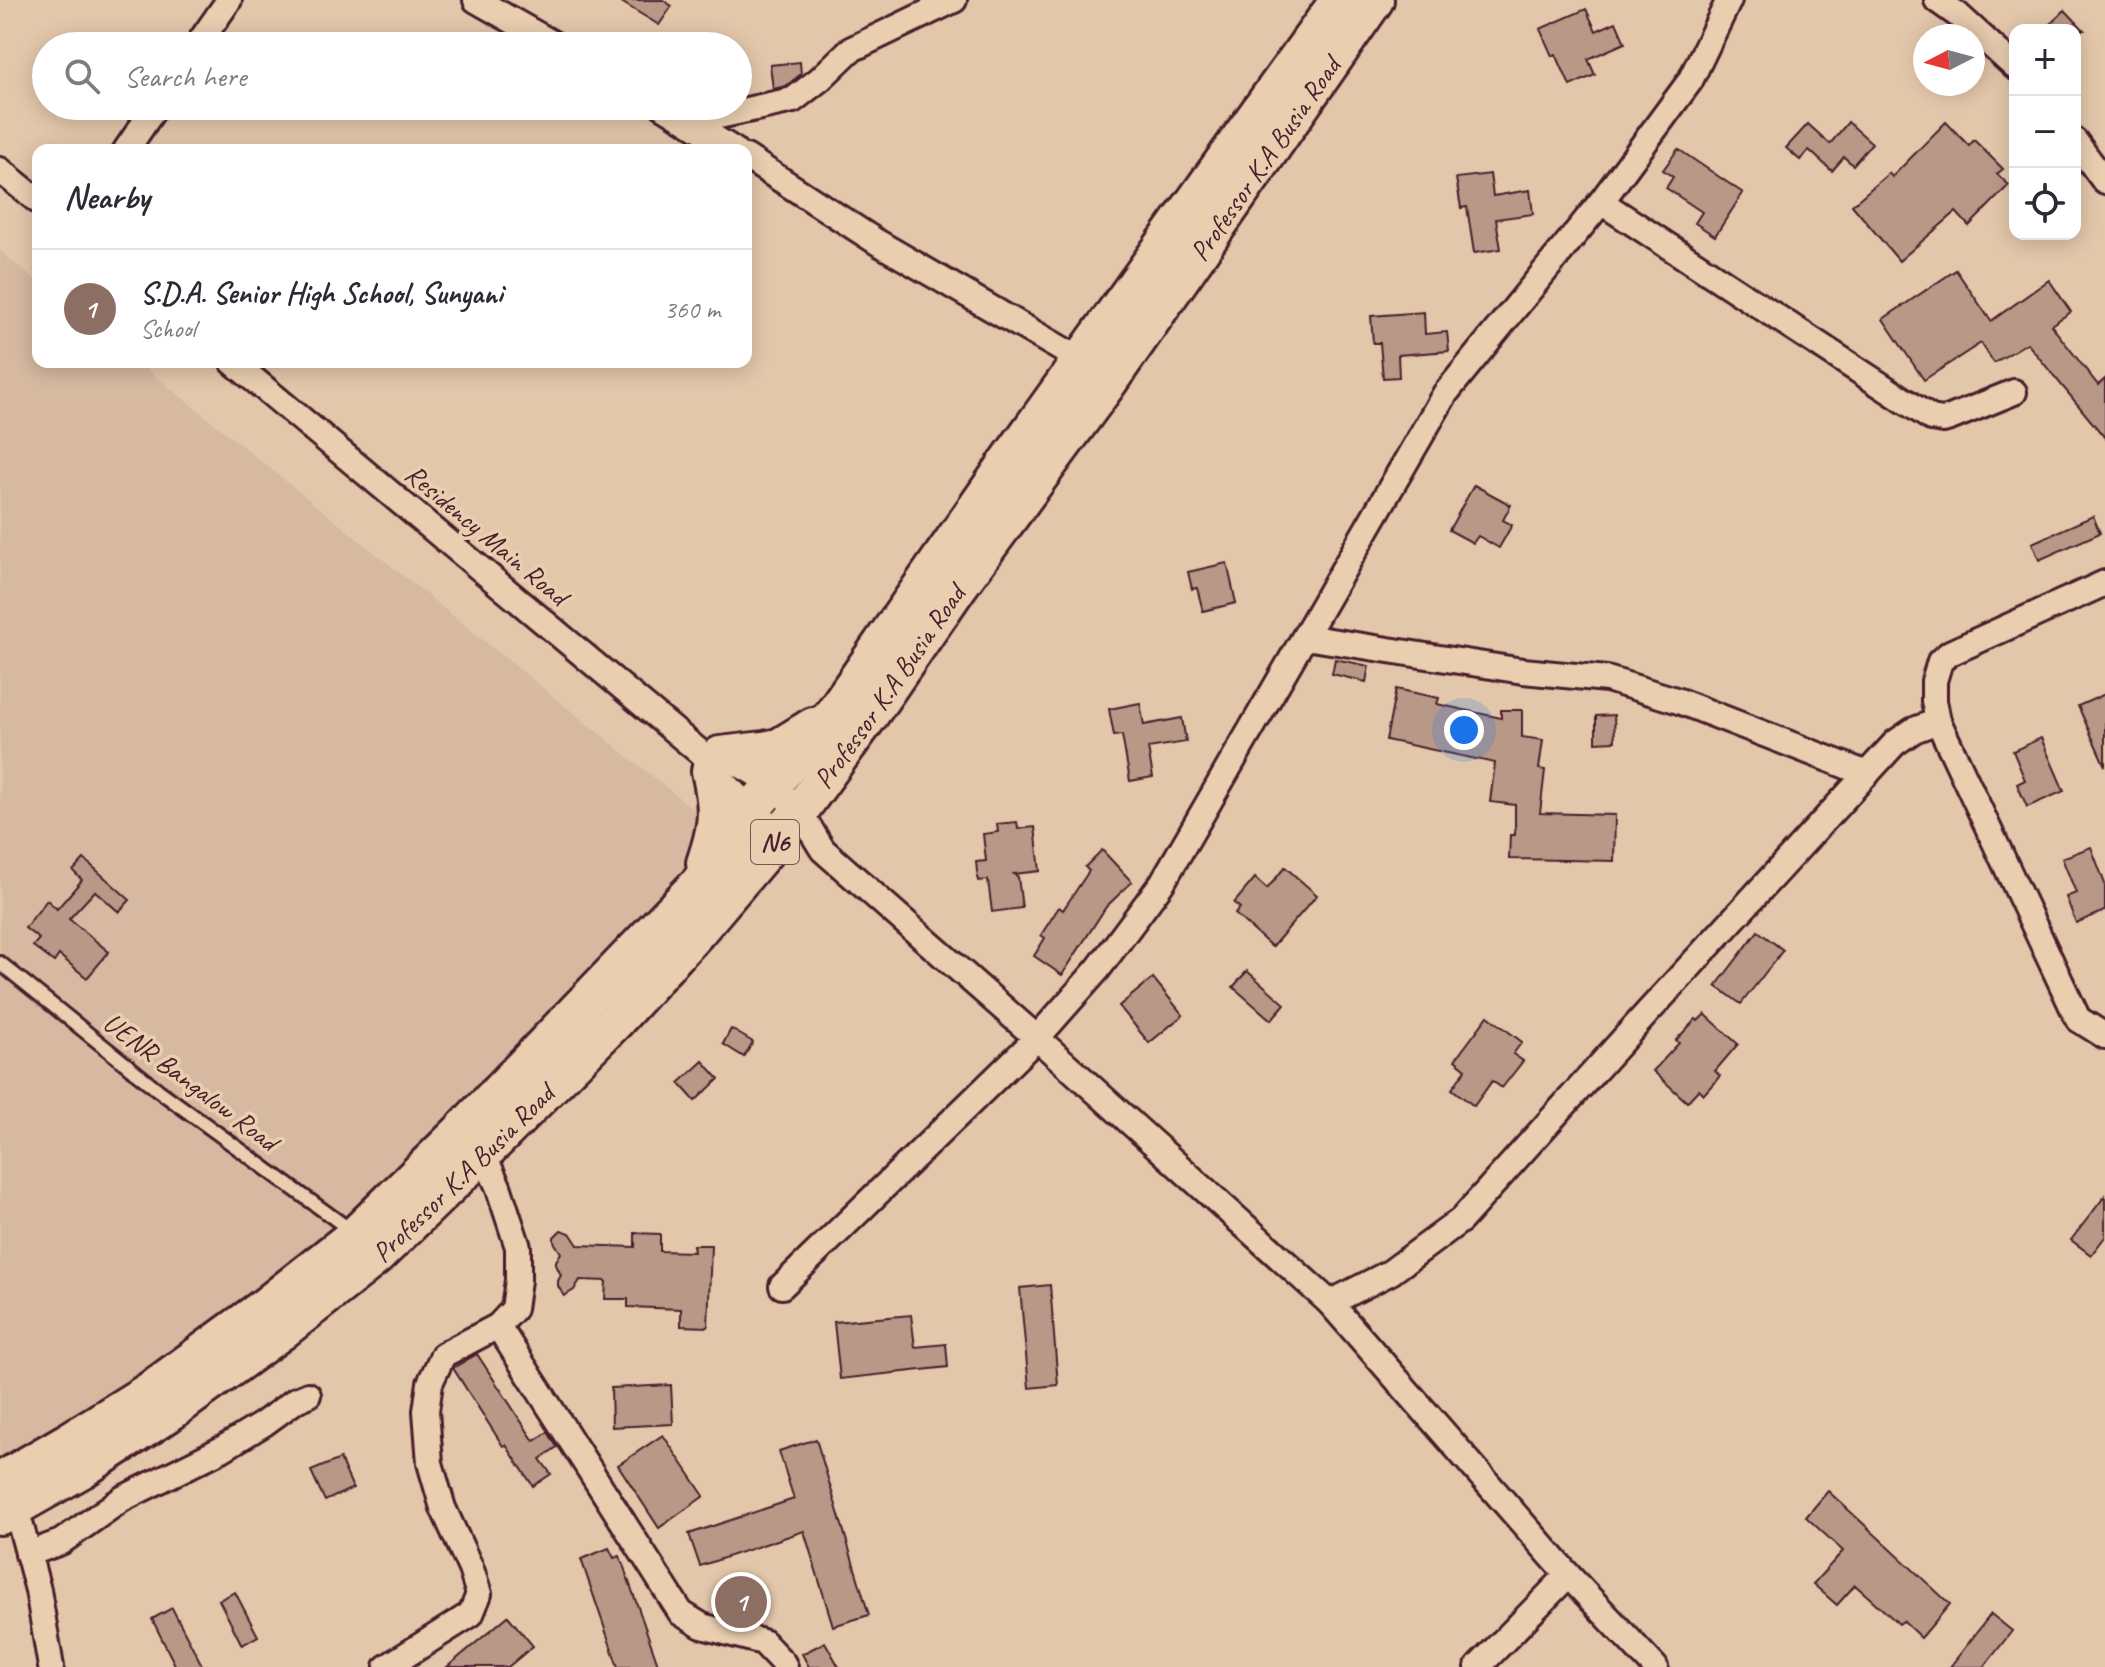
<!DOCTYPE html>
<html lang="en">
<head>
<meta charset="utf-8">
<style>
	:root { --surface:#fff; --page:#f2f2f3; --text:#2b2b33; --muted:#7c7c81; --line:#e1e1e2; --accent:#111827 }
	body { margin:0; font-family:Caveat,sans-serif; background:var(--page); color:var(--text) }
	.controls { position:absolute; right:24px; top:24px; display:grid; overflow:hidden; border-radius:16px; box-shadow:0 4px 20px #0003 }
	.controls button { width:72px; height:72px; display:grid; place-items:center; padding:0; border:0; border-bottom:2px solid var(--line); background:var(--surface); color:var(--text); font:40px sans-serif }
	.compass { position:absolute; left:1913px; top:24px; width:72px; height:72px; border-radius:50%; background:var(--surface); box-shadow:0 4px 20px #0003; rotate:264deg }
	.you { position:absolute; left:1464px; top:730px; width:28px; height:28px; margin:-20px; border:6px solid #fff; border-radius:50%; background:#1a73e8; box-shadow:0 0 0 12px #1a73e833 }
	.badge { display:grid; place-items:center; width:52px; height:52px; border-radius:50%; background:var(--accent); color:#fff; font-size:26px; font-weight:700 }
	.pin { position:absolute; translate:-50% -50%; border:4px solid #fff; box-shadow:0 2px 8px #0006 }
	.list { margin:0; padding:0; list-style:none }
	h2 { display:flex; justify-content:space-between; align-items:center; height:104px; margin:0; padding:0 32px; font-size:34px }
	h2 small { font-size:26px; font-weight:400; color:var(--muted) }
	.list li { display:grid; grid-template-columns:52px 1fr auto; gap:24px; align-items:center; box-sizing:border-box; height:120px; padding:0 32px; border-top:2px solid var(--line) }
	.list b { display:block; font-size:30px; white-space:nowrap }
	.list p { margin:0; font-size:26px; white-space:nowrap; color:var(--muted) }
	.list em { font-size:26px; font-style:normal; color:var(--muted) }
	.icon { flex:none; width:44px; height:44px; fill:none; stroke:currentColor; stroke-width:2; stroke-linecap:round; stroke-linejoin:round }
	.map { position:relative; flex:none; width:2105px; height:1667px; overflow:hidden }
	.search { position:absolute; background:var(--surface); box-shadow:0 4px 20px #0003; left:32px; top:32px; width:720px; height:88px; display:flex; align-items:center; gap:20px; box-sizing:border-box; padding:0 28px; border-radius:44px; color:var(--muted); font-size:30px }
	.panel { position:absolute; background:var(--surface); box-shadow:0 4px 20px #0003; left:32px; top:144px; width:720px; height:224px; border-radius:16px }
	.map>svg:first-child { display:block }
	.built { fill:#d6b9a0 }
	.building { fill:#b89887; stroke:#4a1f2b; stroke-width:2 }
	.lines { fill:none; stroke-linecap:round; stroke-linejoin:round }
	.lane-casing { stroke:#4a1f2b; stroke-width:18 }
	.street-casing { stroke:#4a1f2b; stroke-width:30 }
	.primary-casing { stroke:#4a1f2b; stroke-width:42 }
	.lane { stroke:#e9ceb0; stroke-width:12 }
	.street { stroke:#e9ceb0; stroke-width:24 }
	.primary { stroke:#e9ceb0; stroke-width:36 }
	.labels { text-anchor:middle; stroke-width:7; stroke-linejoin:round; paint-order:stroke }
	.shield { fill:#e9ceb0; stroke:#7a5453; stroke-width:2 }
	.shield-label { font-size:26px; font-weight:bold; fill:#4a1f2b }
	.street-label { font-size:28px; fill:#4a1f2b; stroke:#e9ceb0 }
</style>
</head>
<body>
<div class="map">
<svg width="2105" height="1667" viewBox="0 0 2105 1667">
	<rect width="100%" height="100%" fill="#e3c7ab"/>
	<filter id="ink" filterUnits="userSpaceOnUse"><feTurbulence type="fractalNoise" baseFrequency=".0125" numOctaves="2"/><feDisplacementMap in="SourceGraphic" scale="16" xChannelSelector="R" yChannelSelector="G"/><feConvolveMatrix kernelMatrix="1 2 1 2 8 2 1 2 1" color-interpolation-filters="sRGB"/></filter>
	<g filter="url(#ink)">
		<path class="built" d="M0 251 38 282V362H138L724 834 366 1208 150 1390 0 1464Z"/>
		<g class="building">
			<path d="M618 0H663L672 6 659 25Z"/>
			<path d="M1586 9 1596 31 1616 22 1625 43 1588 59 1595 75 1570 86 1556 54 1552 56 1540 29Z"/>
			<path d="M2065 10 2084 30H2044Z"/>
			<path d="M800 62 801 74 786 86 773 89 770 65Z"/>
			<path d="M1848 122 1872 143 1853 165 1844 157 1832 171 1809 150 1800 160 1786 148 1808 124 1830 144Z"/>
			<path d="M1946 122 1969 146 1974 140 2003 169 1997 174 2009 185 1969 226 1956 212 1899 261 1852 205 1889 173 1892 177Z"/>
			<path d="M1678 149 1743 193 1715 236 1695 223 1702 212 1666 188 1673 177 1663 170Z"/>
			<path d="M1490 174 1493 196 1530 190 1533 214 1496 219 1501 249 1474 253 1467 207 1461 208 1456 178Z"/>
			<path d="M1956 270 1991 321 2049 280 2071 312 2051 325 2098 385 2105 379V438L2027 343 1994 363 1981 343 1924 380 1883 319Z"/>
			<path d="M1424 312 1425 334 1447 332 1449 351 1398 355 1399 377 1383 378 1380 343H1373L1371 316Z"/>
			<path d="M1474 485 1511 505 1503 520 1512 525 1499 548 1478 536 1473 543 1449 530Z"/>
			<path d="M2093 516 2100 533 2039 560 2032 543Z"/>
			<path d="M1227 563 1236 603 1203 611 1197 588 1192 589 1188 572Z"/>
			<path d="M1335 659 1369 666 1366 682 1332 674Z"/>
			<path d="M1396 689 1439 698 1437 704 1501 718V710H1522V737L1543 740 1539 769 1545 770 1540 813 1615 815 1614 861 1509 859 1510 835H1515V805L1490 802 1495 763 1386 740Z"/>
			<path d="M2105 694V766L2078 706Z"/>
			<path d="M1140 703 1144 725 1182 718 1186 742 1148 748 1153 777 1130 781 1122 735 1114 736 1109 709Z"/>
			<path d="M1614 715 1615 741 1596 742V716Z"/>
			<path d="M2041 738 2064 791 2027 807 2017 784 2025 780 2013 751Z"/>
			<path d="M1017 822 1018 829 1035 827 1040 871 1014 874 1018 877 1022 908 992 912 988 880 978 881 976 862 986 861 983 834 998 832 997 824Z"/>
			<path d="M2091 847 2105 884V911L2076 923 2066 897 2076 893 2062 858Z"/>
			<path d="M1102 850 1132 882 1106 907 1062 975 1034 956 1045 938 1041 935 1059 907 1063 910 1089 871 1085 867Z"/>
			<path d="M84 859 130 900 119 912 95 891 69 919 109 952 87 978 59 955 54 962 33 946 39 939 25 928 47 900 57 909 82 880 73 871Z"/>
			<path d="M1285 867 1317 895 1272 947 1235 914 1240 908 1234 903 1255 878 1267 889Z"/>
			<path d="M1758 931 1783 950 1741 1004 1716 986Z"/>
			<path d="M1247 971 1285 1004 1271 1020 1233 987Z"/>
			<path d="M1153 978 1183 1015 1149 1043 1119 1006Z"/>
			<path d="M1705 1014 1738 1044 1715 1071 1720 1076 1704 1094 1699 1089 1687 1102 1653 1071 1679 1043 1676 1040 1696 1019 1698 1021Z"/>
			<path d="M1488 1016 1522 1042 1513 1054 1523 1061 1502 1088 1492 1081 1474 1106 1452 1089 1466 1069 1455 1060Z"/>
			<path d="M731 1029 753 1042 744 1057 723 1044Z"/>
			<path d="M703 1061 719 1079 695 1101 679 1083Z"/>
			<path d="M2105 1196V1237L2091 1255 2071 1240Z"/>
			<path d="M561 1230 570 1233 578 1245 635 1247V1233L660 1234V1251L694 1252 693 1245H711L708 1327 681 1326V1309L628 1307V1299H605L606 1281 580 1280 574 1290 564 1296 558 1286V1281L561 1275 556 1265V1261L561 1253 554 1242V1237Z"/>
			<path d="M1050 1285 1058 1385 1029 1388 1020 1288Z"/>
			<path d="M911 1315 915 1347 946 1344 948 1367 840 1379 834 1322Z"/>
			<path d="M477 1354 534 1441 548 1432 557 1447 540 1459 551 1474 533 1486 506 1445 503 1446 453 1368Z"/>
			<path d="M671 1385 673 1424 612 1427 611 1388Z"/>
			<path d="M663 1435 704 1496 659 1528 618 1465Z"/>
			<path d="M816 1439 869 1615 833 1626 804 1531 700 1566 689 1534 794 1499 779 1451Z"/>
			<path d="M340 1459 353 1488 325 1501 311 1471Z"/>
			<path d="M1828 1491 1950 1604 1921 1638 1903 1621 1899 1624 1855 1585 1837 1605 1813 1584 1843 1551 1806 1517Z"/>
			<path d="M609 1548 614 1558 620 1556 659 1667H618L581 1559Z"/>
			<path d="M235 1592 258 1636 242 1645 219 1600Z"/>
			<path d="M172 1608 203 1667H176L152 1619Z"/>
			<path d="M1991 1614 2012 1631 1984 1667H1950Z"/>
			<path d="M508 1616 533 1646 508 1667H447Z"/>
			<path d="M825 1642 839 1667H809L802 1654Z"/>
		</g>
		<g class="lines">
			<g class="lane-casing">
				<path id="lane" d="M0 963 158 1090 353 1232"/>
			</g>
			<g class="street-casing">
				<g id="street">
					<path d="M476 0 557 46"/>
					<path d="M1937 0 1958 15 2015 67"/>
					<path d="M197 46 229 0"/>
					<path d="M663 106 734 150"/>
					<path d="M691 122 793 100 820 79 850 50 954 0"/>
					<path d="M2075 141 2105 182"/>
					<path d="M126 150 156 106"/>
					<path d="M746 157 877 242 1082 361"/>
					<path d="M0 170 38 201"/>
					<path d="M1601 202 1931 418 1943 420 1950 418 2014 392"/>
					<path d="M233 362 702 754 710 771 763 818"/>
					<path d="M1305 637 1523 671 1607 679 1679 701 1867 774"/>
					<path d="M1938 721 2078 1019 2105 1036"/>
					<path d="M702 754C739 757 776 784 799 812 808 824 815 838 823 850L1037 1038 1098 969 1162 883 1445 394 1601 202 1690 81 1729 0"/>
					<path d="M782 1286 1037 1038 1330 1303 1391 1272 1461 1220 1647 1013 1895 743 1914 730 1938 721 1934 701V681L1940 661 1950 653 2105 583"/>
					<path d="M1330 1303 1568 1575 1655 1667"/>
					<path d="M498 1326 681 1613 702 1626 763 1642 783 1663 785 1667"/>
					<path d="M16 1508 38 1590 51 1667"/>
					<path d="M28 1554 61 1542 122 1499 222 1449 263 1424 296 1400 308 1395"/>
					<path d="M387 1667 471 1614 479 1594 471 1569 443 1508 430 1463 426 1411 430 1383 443 1355 498 1326 514 1309 518 1280V1247L498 1186 483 1154 474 1144"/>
					<path d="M1478 1667 1568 1575"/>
				</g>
			</g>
			<g class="primary-casing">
				<g id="primary">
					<path d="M720 755 764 750 779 747 813 726"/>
					<path d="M705 863C718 825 719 810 710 771"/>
					<path d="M0 1481 67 1442 149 1391 264 1307 356 1234 462 1130 699 883 753 808 834 712 1012 456 1339 0"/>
					<path id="s1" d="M0 1516 83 1469 168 1414 281 1332 376 1257 496 1141 615 1022 697 932 799 812 870 715 959 586 1106 386 1375 0"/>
				</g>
			</g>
			<use href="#lane" class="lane"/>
			<use href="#street" class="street"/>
			<use href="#primary" class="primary"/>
		</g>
	</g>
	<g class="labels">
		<rect class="shield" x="751" y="820" width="48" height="44" rx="6"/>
		<g class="shield-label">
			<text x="775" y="851">N6</text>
		</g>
		<g class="street-label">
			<text dy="10" stroke="none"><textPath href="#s1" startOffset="1874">Professor K.A Busia Road</textPath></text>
			<text transform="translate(487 534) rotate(40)" y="10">Residency Main Road</text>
			<text dy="10" stroke="none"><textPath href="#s1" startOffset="1226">Professor K.A Busia Road</textPath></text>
			<text transform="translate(191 1081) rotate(37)" y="10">UENR Bangalow Road</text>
			<text dy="10" stroke="none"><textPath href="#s1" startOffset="578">Professor K.A Busia Road</textPath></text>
		</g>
	</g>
</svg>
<div class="controls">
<button>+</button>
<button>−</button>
<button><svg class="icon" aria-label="locate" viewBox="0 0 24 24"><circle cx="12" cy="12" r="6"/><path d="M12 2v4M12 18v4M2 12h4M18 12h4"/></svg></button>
</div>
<svg class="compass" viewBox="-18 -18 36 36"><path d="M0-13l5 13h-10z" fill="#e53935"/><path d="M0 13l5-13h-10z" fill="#7c7c81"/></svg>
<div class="you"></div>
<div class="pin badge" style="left:741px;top:1602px;background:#8d6e63">1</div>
<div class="search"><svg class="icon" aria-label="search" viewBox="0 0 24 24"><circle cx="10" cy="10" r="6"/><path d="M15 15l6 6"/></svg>Search here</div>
<section class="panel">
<h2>Nearby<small></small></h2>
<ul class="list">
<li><span class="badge" style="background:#8d6e63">1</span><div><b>S.D.A. Senior High School, Sunyani</b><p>School</p></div><em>360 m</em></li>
</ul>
</section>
</div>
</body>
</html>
